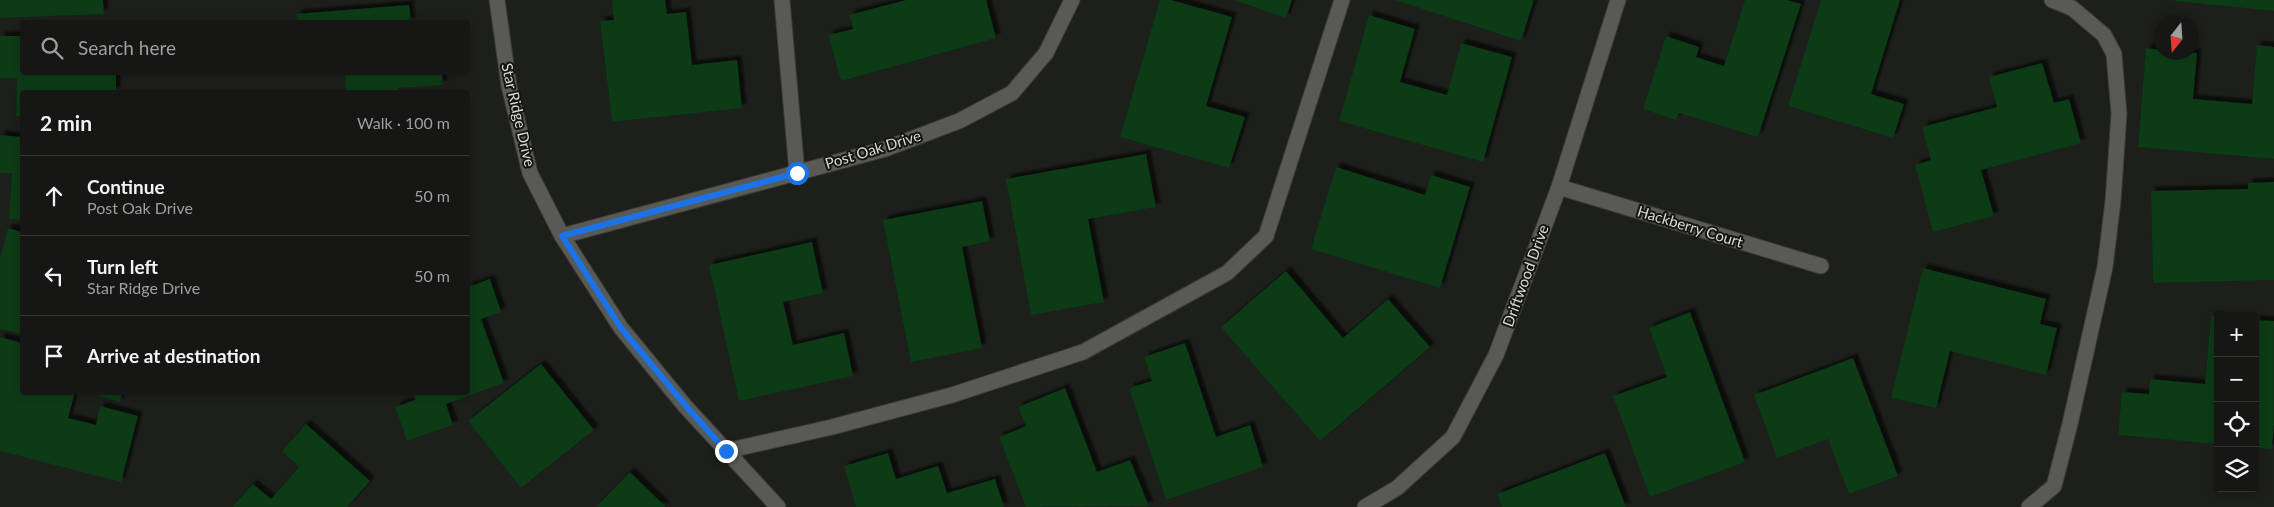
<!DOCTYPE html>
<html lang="en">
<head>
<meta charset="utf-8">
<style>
	:root { --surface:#161714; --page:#1f201d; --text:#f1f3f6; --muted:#9e9fa0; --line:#353634 }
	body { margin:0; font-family:Lato,sans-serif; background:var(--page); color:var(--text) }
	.controls { position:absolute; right:15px; bottom:15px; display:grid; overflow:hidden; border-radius:5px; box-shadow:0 2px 8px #0003 }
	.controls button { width:45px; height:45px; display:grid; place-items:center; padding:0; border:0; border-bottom:1px solid var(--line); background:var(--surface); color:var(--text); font:25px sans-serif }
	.compass { position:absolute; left:2154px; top:15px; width:45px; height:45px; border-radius:50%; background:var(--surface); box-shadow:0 2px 8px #0003; rotate:197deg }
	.stop { position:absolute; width:15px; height:15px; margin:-11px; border:4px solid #1a73e8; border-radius:50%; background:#fff }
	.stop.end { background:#1a73e8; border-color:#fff; box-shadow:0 1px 5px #0008 }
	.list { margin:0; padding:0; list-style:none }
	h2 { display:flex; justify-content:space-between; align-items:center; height:65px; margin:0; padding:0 20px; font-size:21px }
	h2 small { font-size:16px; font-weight:400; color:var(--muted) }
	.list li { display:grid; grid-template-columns:32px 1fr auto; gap:15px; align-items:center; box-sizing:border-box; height:80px; padding:0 20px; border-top:1px solid var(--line) }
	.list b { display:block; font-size:19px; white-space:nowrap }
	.list p { margin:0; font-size:16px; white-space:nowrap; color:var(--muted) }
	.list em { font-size:16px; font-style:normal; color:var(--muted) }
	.icon { flex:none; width:28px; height:28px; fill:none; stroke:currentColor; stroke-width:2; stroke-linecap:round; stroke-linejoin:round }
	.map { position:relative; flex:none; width:2274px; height:507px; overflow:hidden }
	.search { position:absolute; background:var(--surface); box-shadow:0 2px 8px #0003; left:20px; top:20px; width:450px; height:55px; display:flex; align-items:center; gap:12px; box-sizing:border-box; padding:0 18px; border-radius:5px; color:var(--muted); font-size:19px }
	.panel { position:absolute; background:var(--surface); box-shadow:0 2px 8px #0003; left:20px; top:90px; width:450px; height:305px; border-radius:5px }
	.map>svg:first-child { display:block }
	.building { fill:#083a19; filter:url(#shadow) }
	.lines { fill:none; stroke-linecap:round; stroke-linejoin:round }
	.minor-casing { stroke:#3a3b38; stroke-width:17 }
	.minor { stroke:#595a56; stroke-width:15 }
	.route { stroke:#1a73e8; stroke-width:6 }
	.labels { text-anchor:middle; stroke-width:4; stroke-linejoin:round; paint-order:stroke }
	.street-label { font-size:15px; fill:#dadbd8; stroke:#141512 }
</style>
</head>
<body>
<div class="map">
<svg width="2274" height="507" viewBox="0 0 2274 507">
	<defs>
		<filter id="shadow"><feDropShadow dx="4.5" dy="-4.5" stdDeviation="1" flood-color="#0009"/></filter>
	</defs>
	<rect width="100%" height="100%" fill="#1d1f1b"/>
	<g class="building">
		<path d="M0 0H103L104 14 0 18Z"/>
		<path d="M612 0H665L667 14 686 12 692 65 737 60 742 108 612 122 600 21 614 20Z"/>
		<path d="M906 0H986L996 38 841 81 828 35 853 29 849 15Z"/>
		<path d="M1160 0H1171L1232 17 1206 106 1245 117 1229 168 1120 137Z"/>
		<path d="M1234 0H1292L1286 18Z"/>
		<path d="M1395 0H1534L1521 41Z"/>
		<path d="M1745 0H1787L1801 4 1758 137 1679 113 1676 120 1643 109 1666 36 1699 47 1696 57 1724 66Z"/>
		<path d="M1821 0H1900L1871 94 1904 104 1893 138 1788 106Z"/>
		<path d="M2175 0H2274V11L2175 1Z"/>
		<path d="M409 5 411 22H297L296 14Z"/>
		<path d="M1369 15 1415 29 1400 82 1447 95 1461 43 1512 57 1483 162 1339 121Z"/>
		<path d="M0 36H22V72H116V92H22V117L16 116 17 78H0Z"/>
		<path d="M2257 45 2274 47V159L2138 147 2146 48 2162 50V52L2197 53 2193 99 2252 104Z"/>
		<path d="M2042 63 2054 103 2069 99 2081 143 1981 170 1994 216 1933 232 1915 165 1931 160 1922 127 1997 107 1989 77Z"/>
		<path d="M345 72H442L443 85 398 88V92H346Z"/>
		<path d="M0 135 22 137V220L9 219 12 173H0Z"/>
		<path d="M1146 154 1156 207 1088 219 1104 302 1031 315 1006 179Z"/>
		<path d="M1336 167 1425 195 1431 175 1470 187 1440 288 1311 249Z"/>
		<path d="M2274 182V280L2153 283 2151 191 2248 189V183Z"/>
		<path d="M982 201 990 241 962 247 982 348 911 362 883 220Z"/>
		<path d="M8 228 22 232V334L0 329V258Z"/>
		<path d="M812 242 823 293 783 302 793 345 844 333 853 376 739 401 709 265Z"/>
		<path d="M1923 268 2046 299 2040 324 2057 328 2046 375 1950 351 1936 408 1891 398Z"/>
		<path d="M1286 271 1343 338 1388 299 1430 347 1320 441 1221 327Z"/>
		<path d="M490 279 501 312 481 319 504 383 446 404 453 425 407 441 395 407 415 400 413 392H468V287Z"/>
		<path d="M1690 312 1745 462 1650 497 1613 396 1667 377 1649 328Z"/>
		<path d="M2211 316H2218V444L2118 435 2122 392 2149 394 2150 379 2205 384Z"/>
		<path d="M2255 320 2274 321V423L2272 449 2255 448Z"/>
		<path d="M0 337 22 343V392H75L68 418 96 425 100 406 138 416 121 482 0 451Z"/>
		<path d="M1185 343 1216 437 1250 425 1263 467 1166 500 1129 388 1152 381 1144 357Z"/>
		<path d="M1853 358 1898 476 1849 494 1828 439 1777 458 1754 395Z"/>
		<path d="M541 364 594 430 521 488 468 421Z"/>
		<path d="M1065 388 1097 472 1130 460 1149 506 1026 507 999 437 1026 426 1018 407Z"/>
		<path d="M85 392H122L120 402Z"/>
		<path d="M306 424 370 481 347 507H232L253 484 271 499 299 467 282 451Z"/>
		<path d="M888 453 896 479 938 466 947 493 995 479 1004 507H856L844 466Z"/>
		<path d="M1605 453 1626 507H1502L1497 494Z"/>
		<path d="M630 472 666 507H596Z"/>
	</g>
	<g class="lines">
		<g class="minor-casing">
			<g id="minor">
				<path d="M497 0 509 86 530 173 562 236 621 328 685 406 778 507"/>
				<path d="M782 0 797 173"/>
				<path d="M1559 187 1821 266"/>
				<path d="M562 236 885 149 959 121 1012 93 1046 53 1072 0"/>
				<path d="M726 451 832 427 952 395 1083 352 1227 273 1266 236 1342 0"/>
				<path d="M1365 507 1397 488 1453 437 1496 355 1559 187 1618 0"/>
				<path d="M2029 507 2054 486 2070 424 2105 267 2113 201 2119 114 2114 54 2104 35 2072 8 2052 0"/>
			</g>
		</g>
		<use href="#minor" class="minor"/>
	</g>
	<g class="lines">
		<path class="route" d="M726 451 686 406 621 328 562 236 797 173"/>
	</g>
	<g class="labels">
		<g class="street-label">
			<text transform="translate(518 115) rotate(77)" y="5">Star Ridge Drive</text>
			<text transform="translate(873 150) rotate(-17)" y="5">Post Oak Drive</text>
			<text transform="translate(1690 227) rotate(17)" y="5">Hackberry Court</text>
			<text transform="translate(1526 276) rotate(-70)" y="5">Driftwood Drive</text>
		</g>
	</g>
</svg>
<div class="controls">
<button>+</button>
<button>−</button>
<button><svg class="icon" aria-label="locate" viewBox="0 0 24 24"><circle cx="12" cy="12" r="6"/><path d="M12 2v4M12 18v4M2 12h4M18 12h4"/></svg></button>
<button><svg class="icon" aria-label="layers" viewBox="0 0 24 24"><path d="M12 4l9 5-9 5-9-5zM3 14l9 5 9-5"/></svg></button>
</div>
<svg class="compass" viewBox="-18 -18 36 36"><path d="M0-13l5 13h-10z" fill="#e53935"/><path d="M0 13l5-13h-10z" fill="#9e9fa0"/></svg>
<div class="stop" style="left:797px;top:173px"></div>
<div class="stop end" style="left:726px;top:451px"></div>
<div class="search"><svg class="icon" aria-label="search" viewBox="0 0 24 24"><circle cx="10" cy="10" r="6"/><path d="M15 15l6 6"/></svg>Search here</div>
<section class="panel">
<h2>2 min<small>Walk · 100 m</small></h2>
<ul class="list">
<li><svg class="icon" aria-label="ahead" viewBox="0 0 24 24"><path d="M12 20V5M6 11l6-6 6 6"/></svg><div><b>Continue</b><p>Post Oak Drive</p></div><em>50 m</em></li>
<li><svg class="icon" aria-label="left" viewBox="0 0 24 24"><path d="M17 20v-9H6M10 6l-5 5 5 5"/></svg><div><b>Turn left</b><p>Star Ridge Drive</p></div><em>50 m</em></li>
<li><svg class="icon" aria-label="arrive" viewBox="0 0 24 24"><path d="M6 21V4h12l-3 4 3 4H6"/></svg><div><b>Arrive at destination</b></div></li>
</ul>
</section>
</div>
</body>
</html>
